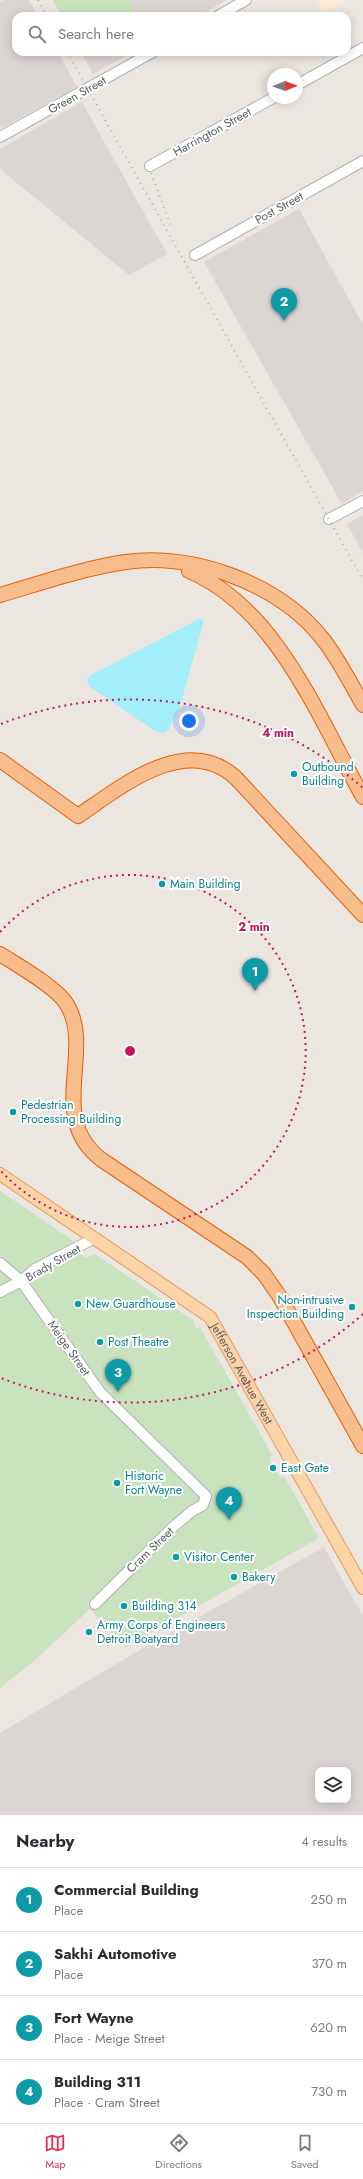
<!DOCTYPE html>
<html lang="en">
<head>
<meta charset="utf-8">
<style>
	:root { --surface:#fff; --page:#f7f7f7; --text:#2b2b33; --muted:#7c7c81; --line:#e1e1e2; --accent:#e23257 }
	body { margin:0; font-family:Jost,sans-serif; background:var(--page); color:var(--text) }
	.controls { position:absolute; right:12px; bottom:12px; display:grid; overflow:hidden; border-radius:8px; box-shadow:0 2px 10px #0003 }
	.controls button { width:36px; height:36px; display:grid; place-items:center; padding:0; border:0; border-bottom:1px solid var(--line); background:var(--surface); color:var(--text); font:20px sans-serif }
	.compass { position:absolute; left:267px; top:68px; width:36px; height:36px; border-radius:50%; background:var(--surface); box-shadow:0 2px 10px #0003; rotate:89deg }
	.you { position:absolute; left:189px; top:721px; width:14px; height:14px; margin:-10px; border:3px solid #fff; border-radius:50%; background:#1a73e8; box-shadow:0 0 0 6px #1a73e833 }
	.badge { display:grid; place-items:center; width:26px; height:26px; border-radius:50%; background:var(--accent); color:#fff; font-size:13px; font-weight:700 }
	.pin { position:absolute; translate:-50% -33px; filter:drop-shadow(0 1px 2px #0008) }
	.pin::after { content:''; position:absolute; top:21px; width:14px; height:12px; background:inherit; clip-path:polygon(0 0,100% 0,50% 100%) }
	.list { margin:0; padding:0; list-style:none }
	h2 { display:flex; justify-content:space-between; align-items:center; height:52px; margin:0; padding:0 16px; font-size:17px }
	h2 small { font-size:13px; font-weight:400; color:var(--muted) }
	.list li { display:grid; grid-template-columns:26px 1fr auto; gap:12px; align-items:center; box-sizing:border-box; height:64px; padding:0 16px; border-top:1px solid var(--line) }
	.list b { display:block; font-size:15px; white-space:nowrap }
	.list p { margin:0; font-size:13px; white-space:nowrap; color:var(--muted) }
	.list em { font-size:13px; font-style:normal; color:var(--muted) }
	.icon { flex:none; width:22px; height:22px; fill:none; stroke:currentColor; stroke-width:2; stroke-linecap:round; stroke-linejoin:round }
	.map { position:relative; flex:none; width:363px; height:1815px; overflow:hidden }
	.search { position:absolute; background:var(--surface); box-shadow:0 2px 10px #0003; left:12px; right:12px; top:12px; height:44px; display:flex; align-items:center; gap:10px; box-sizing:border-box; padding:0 14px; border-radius:12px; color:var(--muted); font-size:15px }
	.sheet { height:308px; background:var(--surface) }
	nav { display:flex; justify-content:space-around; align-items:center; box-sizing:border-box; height:56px; border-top:1px solid var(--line); background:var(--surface); font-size:11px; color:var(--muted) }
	nav a { display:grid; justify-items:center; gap:2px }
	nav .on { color:var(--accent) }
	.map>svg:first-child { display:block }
	.commercial { fill:#fce8d6 }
	.industrial { fill:#dbd6d4; fill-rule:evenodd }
	.green { fill:#c9e3be }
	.water { fill:#a2eefb }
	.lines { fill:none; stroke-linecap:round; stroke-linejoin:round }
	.minor-casing { stroke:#adb1b4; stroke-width:12 }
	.major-casing { stroke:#eb995b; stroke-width:14 }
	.highway-casing { stroke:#e46009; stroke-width:16 }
	.minor { stroke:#fff; stroke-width:10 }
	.major { stroke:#fbd5a7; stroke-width:12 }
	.highway { stroke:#f8bd8c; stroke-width:14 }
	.rail { stroke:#aeafb0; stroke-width:2; stroke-dasharray:1 5; stroke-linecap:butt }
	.ring { fill:none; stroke:#c2185b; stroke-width:2; stroke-dasharray:2 4 }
	.culture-dot { fill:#0f9aa8; stroke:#fff; stroke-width:1.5 }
	.labels { text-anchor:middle; stroke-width:4; stroke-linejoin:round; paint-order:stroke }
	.street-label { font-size:12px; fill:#5a5f62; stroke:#fff }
	.culture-label { font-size:12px; fill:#0d838f; stroke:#fff; text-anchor:start }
	.centre { fill:#c2185b; stroke:#fff; stroke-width:2 }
	.ring-label { font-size:12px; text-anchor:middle; font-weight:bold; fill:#c2185b; stroke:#fff; stroke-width:4; stroke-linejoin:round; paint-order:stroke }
</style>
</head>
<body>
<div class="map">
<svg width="363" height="1815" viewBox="0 0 363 1815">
	<rect width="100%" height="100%" fill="#ece6e1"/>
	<path class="commercial" d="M317 0H347L324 13Z"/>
	<g class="industrial">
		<path d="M4 0H29L38 16H16V52H58L77 87 2 128 0 125V2Z"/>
		<path d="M53 0H227L198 16H61Z"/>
		<path d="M81 52H133L93 74Z"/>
		<path d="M82 102 167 254 129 275 0 169V149Z"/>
		<path d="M299 209 363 325V491L342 504 204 262Z"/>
		<path d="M363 515V553L347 524Z"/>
		<path d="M324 1547 363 1616V1815H0V1733L133 1654ZM318 1770H348V1800H318Z"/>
	</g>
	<g class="green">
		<path d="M53 0H128L137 16H61Z"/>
		<path d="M0 1191 71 1239 80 1254 86 1258 95 1254 193 1320 196 1329 200 1327 272 1455 270 1461 280 1477 284 1476 319 1538 126 1647 90 1609 34 1661 0 1688Z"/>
	</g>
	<path class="water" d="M199 619 203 620V624L180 706 168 730 163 733 155 731 89 686 87 679 91 675Z"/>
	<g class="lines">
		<g class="minor-casing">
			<g id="minor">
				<path d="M218 16 246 0"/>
				<path d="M297 85 363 48"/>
				<path d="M0 137 153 52"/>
				<path d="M150 166 273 98"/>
				<path d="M195 255 363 161"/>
				<path d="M329 519 363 501"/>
				<path d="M0 1263 21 1281 100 1392 206 1496 203 1505 192 1511 172 1528 95 1604"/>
				<path d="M0 1292 21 1281 35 1269 95 1238"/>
			</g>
		</g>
		<g class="major-casing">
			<g id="major">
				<path id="s1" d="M0 1174 210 1317 363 1588"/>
			</g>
		</g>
		<g class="highway-casing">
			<g id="highway">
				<path d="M189 571C277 608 319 719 363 797"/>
				<path d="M0 595C41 583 84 568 126 562 193 552 279 584 322 638 338 658 350 682 363 705"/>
				<path d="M0 760 78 816C121 787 186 732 236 778L363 915"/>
				<path d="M0 954C17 965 56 987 66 1003 96 1049 45 1118 102 1160L247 1257 264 1274 280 1297 363 1446"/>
			</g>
		</g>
		<use href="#minor" class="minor"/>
		<use href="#major" class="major"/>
		<use href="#highway" class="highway"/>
		<g class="rail">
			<path d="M38 0 47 16"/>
			<path d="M67 52 363 580"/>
			<path d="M151 173 171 226"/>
		</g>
	</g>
	<g class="ring">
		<path d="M0 932A176 176 0 1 1 0 1170"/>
		<path d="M363 1314A351 351 0 0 1 1 1378M1 724A351 351 0 0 1 363 788"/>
	</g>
	<g class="culture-dot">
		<circle cx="294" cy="774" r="4"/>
		<circle cx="162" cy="884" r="4"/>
		<circle cx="13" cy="1112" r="4"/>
		<circle cx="78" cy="1304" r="4"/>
		<circle cx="352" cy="1307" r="4"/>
		<circle cx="100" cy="1342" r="4"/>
		<circle cx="273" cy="1468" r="4"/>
		<circle cx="117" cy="1483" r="4"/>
		<circle cx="176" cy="1557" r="4"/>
		<circle cx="234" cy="1577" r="4"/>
		<circle cx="124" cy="1606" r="4"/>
		<circle cx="89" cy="1632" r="4"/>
	</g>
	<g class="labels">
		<g class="street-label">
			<text transform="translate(77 95) rotate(-29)" y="4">Green Street</text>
			<text transform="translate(212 132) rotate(-29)" y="4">Harrington Street</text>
			<text transform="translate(279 208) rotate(-29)" y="4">Post Street</text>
			<text transform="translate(53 1263) rotate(-30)" y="4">Brady Street</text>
			<text transform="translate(69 1348) rotate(55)" y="4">Meige Street</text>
			<text dy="4" stroke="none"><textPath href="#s1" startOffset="319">Jefferson Avenue West</textPath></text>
			<text transform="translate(150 1550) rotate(-44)" y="4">Cram Street</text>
		</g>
		<g class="culture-label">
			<text x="302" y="771">Outbound<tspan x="302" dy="14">Building</tspan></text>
			<text x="170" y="888">Main Building</text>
			<text x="21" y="1109">Pedestrian<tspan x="21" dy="14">Processing Building</tspan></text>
			<text x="344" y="1304" text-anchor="end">Non-intrusive<tspan x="344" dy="14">Inspection Building</tspan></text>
			<text x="86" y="1308">New Guardhouse</text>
			<text x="108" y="1346">Post Theatre</text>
			<text x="281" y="1472">East Gate</text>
			<text x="125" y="1480">Historic<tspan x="125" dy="14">Fort Wayne</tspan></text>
			<text x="184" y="1561">Visitor Center</text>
			<text x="242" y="1581">Bakery</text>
			<text x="132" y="1610">Building 314</text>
			<text x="97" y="1629">Army Corps of Engineers<tspan x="97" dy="14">Detroit Boatyard</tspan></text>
		</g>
	</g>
	<circle cx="130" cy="1051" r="6" class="centre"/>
	<g class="ring-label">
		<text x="278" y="737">4 min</text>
		<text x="254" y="931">2 min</text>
	</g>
</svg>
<div class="controls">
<button><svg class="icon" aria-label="layers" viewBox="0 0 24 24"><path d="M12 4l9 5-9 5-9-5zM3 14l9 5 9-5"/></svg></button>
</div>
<svg class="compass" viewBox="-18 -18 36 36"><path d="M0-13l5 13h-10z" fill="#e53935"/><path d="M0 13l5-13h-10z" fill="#7c7c81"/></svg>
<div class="you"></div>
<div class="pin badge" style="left:255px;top:991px;background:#0f9aa8">1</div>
<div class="pin badge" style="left:284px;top:321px;background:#0f9aa8">2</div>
<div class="pin badge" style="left:118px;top:1392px;background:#0f9aa8">3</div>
<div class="pin badge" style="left:229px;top:1520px;background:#0f9aa8">4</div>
<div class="search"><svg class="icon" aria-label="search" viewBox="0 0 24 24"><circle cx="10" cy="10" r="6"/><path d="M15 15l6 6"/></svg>Search here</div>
</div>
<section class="sheet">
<h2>Nearby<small>4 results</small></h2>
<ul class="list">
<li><span class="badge" style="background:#0f9aa8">1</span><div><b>Commercial Building</b><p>Place</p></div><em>250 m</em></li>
<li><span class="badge" style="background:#0f9aa8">2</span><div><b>Sakhi Automotive</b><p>Place</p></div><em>370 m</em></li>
<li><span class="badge" style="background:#0f9aa8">3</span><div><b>Fort Wayne</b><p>Place · Meige Street</p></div><em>620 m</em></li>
<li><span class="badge" style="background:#0f9aa8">4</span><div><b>Building 311</b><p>Place · Cram Street</p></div><em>730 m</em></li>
</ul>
</section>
<nav>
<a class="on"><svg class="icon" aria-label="map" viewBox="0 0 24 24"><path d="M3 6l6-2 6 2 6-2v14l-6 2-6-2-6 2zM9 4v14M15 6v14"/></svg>Map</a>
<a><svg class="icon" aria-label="directions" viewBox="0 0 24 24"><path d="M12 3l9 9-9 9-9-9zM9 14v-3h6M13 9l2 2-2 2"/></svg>Directions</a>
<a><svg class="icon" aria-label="saved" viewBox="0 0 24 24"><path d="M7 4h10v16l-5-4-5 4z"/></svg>Saved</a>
</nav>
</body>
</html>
